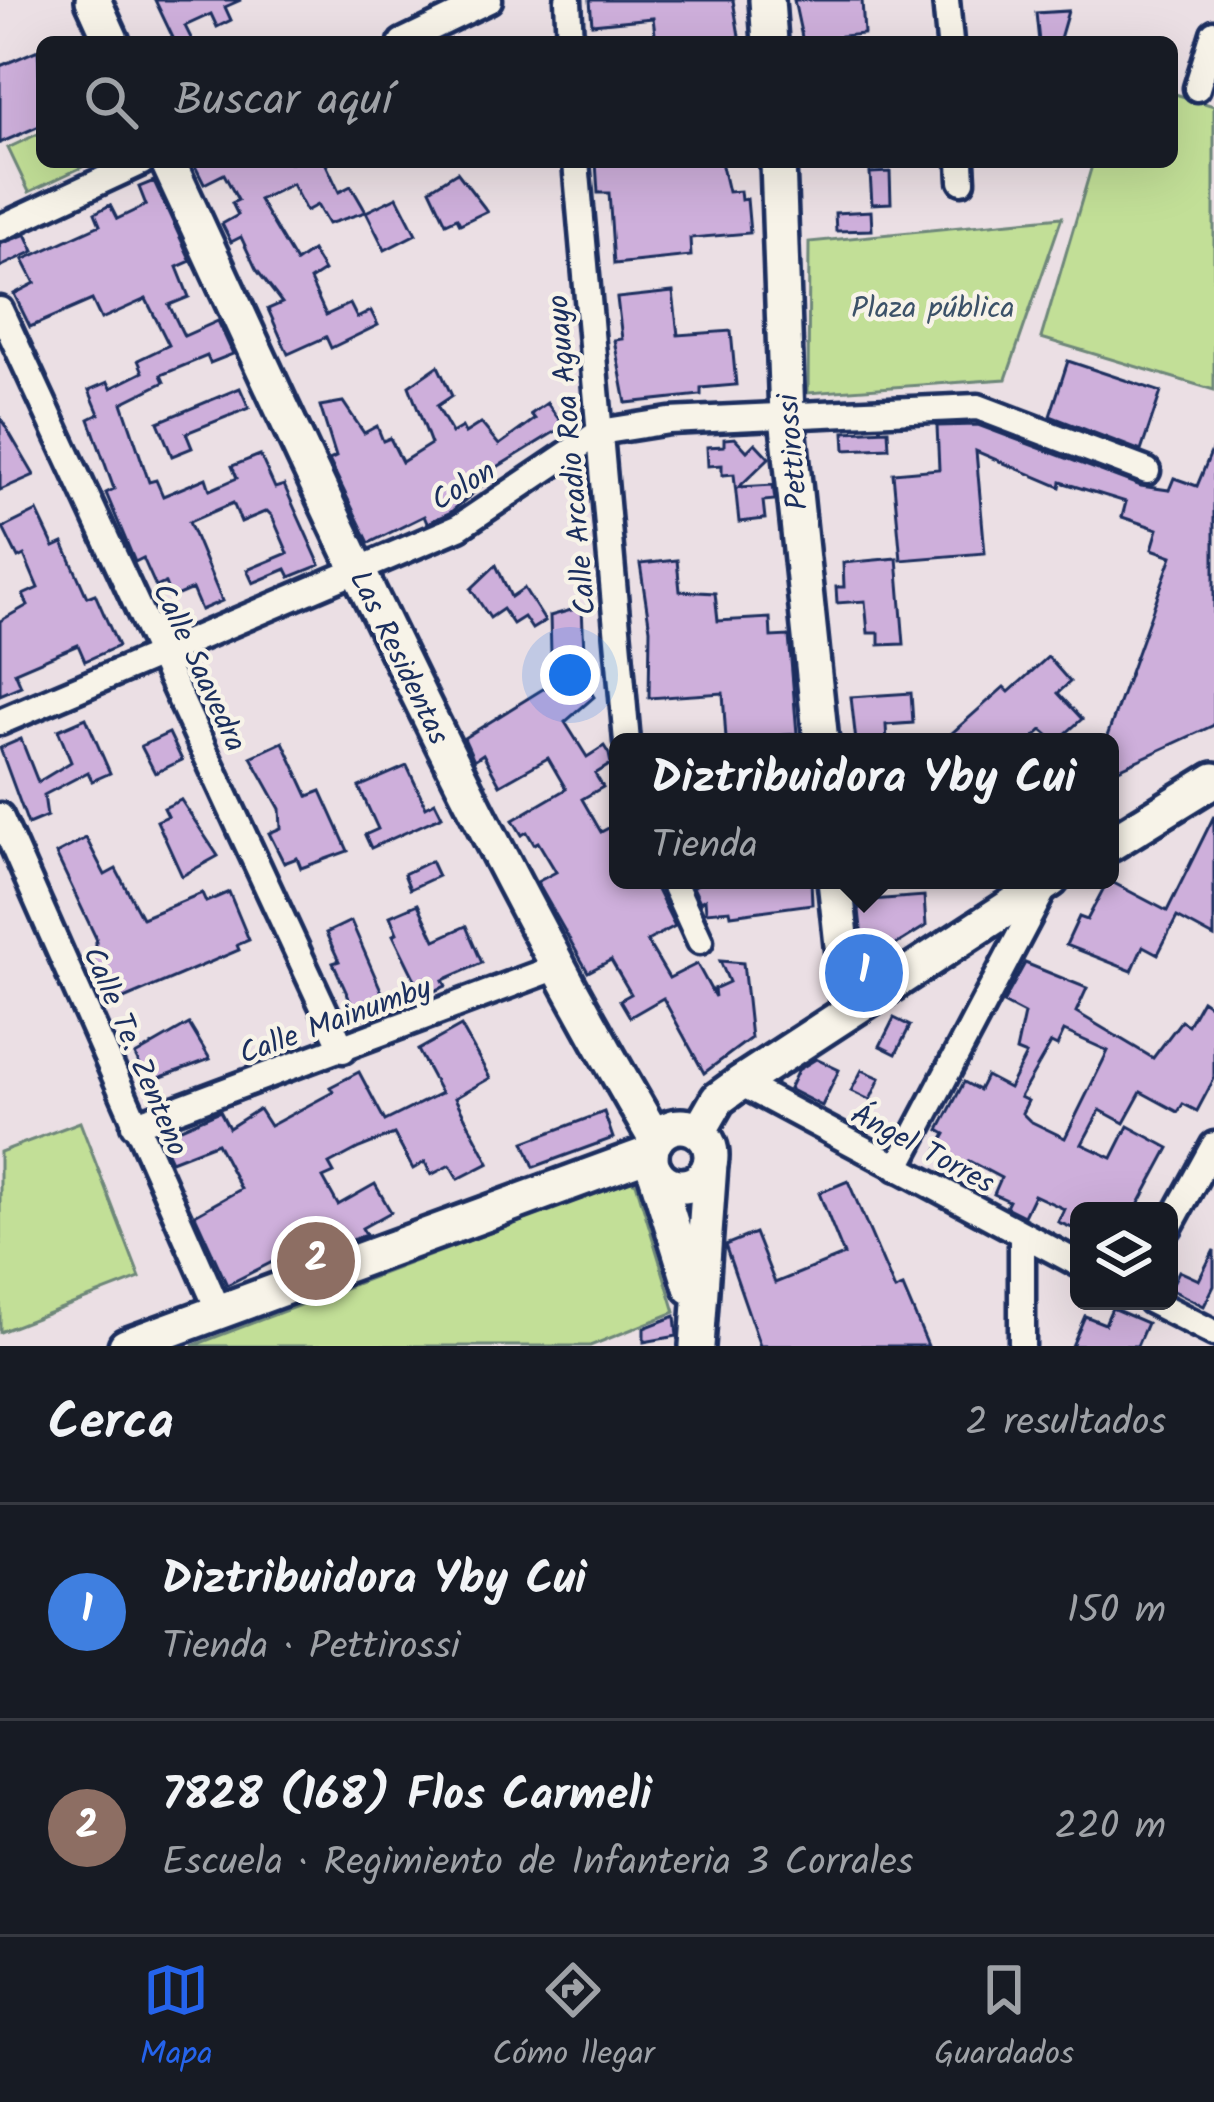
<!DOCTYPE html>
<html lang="es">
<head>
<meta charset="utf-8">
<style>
	:root { --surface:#171b24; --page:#242831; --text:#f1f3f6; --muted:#9ea1a6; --line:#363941; --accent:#2563eb }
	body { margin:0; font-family:Kalam,sans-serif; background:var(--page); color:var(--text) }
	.controls { position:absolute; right:36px; bottom:36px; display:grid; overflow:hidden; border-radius:18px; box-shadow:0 12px 48px #0002 }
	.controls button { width:108px; height:108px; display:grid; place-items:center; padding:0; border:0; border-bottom:3px solid var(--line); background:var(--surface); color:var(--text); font:60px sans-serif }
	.you { position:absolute; left:570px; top:675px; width:42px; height:42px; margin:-30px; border:9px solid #fff; border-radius:50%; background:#1a73e8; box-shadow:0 0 0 18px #1a73e833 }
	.badge { display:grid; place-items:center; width:78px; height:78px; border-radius:50%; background:var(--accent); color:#fff; font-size:39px; font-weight:700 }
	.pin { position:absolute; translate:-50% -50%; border:6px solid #fff; box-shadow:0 3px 12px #0006 }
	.popup { position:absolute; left:609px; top:733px; width:510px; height:156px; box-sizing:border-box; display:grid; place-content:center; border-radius:18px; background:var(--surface); filter:drop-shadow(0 3px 9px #0005); font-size:39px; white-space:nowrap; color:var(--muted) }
	.popup b { font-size:45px; color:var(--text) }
	.popup::after { content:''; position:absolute; left:50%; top:100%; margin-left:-24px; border:24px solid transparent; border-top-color:var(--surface) }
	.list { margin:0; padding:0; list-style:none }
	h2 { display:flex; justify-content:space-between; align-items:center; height:156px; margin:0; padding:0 48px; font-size:51px }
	h2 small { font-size:39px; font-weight:400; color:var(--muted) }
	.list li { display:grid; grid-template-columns:78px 1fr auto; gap:36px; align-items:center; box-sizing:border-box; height:216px; padding:0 48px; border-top:3px solid var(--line) }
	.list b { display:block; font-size:45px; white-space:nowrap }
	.list p { margin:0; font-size:39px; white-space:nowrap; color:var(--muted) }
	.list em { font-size:39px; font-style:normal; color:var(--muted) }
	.icon { flex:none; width:66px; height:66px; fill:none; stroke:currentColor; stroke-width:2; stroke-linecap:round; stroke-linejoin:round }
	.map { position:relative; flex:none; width:1214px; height:1346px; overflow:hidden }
	.search { position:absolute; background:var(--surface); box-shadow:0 12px 48px #0002; left:36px; right:36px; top:36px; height:132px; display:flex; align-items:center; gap:30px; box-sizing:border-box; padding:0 42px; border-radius:18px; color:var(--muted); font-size:45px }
	.sheet { height:588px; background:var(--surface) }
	nav { display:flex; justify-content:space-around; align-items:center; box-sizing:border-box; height:168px; border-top:3px solid var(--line); background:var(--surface); font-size:33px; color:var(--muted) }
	nav a { display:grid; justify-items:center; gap:6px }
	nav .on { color:var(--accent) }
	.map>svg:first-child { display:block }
	.green { fill:#c2df97; stroke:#6e877a; stroke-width:3 }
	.building { fill:#ceafdb; stroke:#1b2f5e; stroke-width:3; fill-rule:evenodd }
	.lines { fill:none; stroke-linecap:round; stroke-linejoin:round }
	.street-casing { stroke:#1b2f5e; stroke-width:33 }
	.secondary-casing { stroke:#1b2f5e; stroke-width:42 }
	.street { stroke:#f7f3e8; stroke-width:24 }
	.secondary { stroke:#f7f3e8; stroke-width:33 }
	.labels { text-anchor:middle; stroke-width:9; stroke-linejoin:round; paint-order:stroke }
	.park-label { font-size:30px; fill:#3c5269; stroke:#f7f3e8 }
	.street-label { font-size:30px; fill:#1b2f5e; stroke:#f7f3e8 }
</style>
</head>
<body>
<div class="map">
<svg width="1214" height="1346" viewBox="0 0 1214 1346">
	<rect width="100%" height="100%" fill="#ebdfe4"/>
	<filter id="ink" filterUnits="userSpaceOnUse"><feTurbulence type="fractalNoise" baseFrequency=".00833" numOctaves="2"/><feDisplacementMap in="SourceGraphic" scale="24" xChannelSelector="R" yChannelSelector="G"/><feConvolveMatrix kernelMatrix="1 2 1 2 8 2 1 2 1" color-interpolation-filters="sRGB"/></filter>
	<g filter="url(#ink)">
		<g class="green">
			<path d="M1172 93 1214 106V390L1041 338 1093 162H1172Z"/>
			<path d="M42 132V162H93L29 192 8 148Z"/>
			<path d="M1062 217 1006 379 808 393 809 242Z"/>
			<path d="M80 1122 140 1278 0 1332V1152Z"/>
			<path d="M629 1180 636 1183 675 1312 590 1346H192Z"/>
		</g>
		<g class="building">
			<path d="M155 0H241L225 7 231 20 217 27 211 14 185 26 193 42H175Z"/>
			<path d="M590 0H733L740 42H656L653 18 592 24Z"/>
			<path d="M794 0H862L864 34 841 36 842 42H803Z"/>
			<path d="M1068 11 1059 42H1039L1036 13Z"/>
			<path d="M38 50 42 125 0 143V66Z"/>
			<path d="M193 162H325L339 192 351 186 366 212 328 224 317 205 306 211 292 184 259 200 296 262 312 251 324 271 310 280 326 315 350 304 357 318 371 311 378 325 331 348 326 337 288 354 268 309 282 303 256 269 241 237 231 242 222 224 238 215 232 203 238 200 224 174 204 184Z"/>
			<path d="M596 162H721L728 192 740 191 741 200 747 199 750 233 690 238 691 256 614 264 609 193H598Z"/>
			<path d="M457 172 487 211 460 224 457 218 446 223 430 189Z"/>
			<path d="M890 172 891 203 872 204 870 173Z"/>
			<path d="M154 181 191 261 177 267 189 297 169 305 184 336 218 321 233 354 210 363 207 356 161 375 164 382 122 403 149 482 156 480 163 496 206 478 210 490 237 478 232 466 260 455 275 488 284 485 320 565 290 577 286 569 253 583 247 570 288 553 272 516 267 511 241 522 233 503 189 522 222 601 201 610 192 589 171 598 165 583 156 587 143 558 135 562 106 493 114 489 89 419 99 414 89 390 108 382 111 388 143 372 138 360 169 345 146 299 101 319 92 300 30 327 14 294 35 283 23 260 100 225 95 213 110 205 117 219 146 205 139 187Z"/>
			<path d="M397 197 416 234 385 250 366 212Z"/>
			<path d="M871 211 872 230 836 231 835 213Z"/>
			<path d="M26 234 34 251 0 267V244Z"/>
			<path d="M673 292 678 335 731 331 736 385 701 388V395L626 403 614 340 622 339 617 298Z"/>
			<path d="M1068 361 1161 392 1141 451 1050 416Z"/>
			<path d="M438 366 452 396 437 406 452 433 462 427 465 433 481 423 499 445 535 419 531 414 547 403 564 426 481 477 485 483 451 512 427 523 424 516 369 543 329 460 336 457 320 406 343 402 364 433 377 426 383 441 390 438 402 462 431 444 409 386Z"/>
			<path d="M240 388 249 408 186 433 192 448 172 456 158 422Z"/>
			<path d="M0 417 34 475 0 490Z"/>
			<path d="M978 425 1141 486 1169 490 1174 478 1197 486 1214 445V725L1110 773V742H1105L1172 556 1152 549 1158 529 1122 517 1126 502 1061 482 1060 487 976 451 985 553 901 560 893 473 939 469 937 426Z"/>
			<path d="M888 430 889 448 845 450 844 432Z"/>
			<path d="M735 438 747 451 755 443 769 458 739 487 773 485 775 500 763 501 765 519 739 522 734 474 722 475V465L708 466 707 447 724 446V439Z"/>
			<path d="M37 511 54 547 63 543 87 597 95 594 118 646 85 661 78 645 15 672 21 686 0 695V621L28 605 23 595 38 588 24 555 18 558 3 528Z"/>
			<path d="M897 558 904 644 879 645V633H868L865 601 837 603 836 587H844L843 563Z"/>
			<path d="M677 560 680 591 715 593 718 621 770 618 771 637 789 636 797 734 761 737 762 742 726 739 723 693 649 698 650 629 640 564Z"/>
			<path d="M496 565 511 597 524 588 545 621 532 629 524 617 513 624 503 609 490 618 471 589Z"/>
			<path d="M582 607 584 652 551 654 550 616Z"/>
			<path d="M1048 657 1070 682 1058 693 1082 719 1056 742 1042 730 1029 742H958L951 734 1004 687 1009 692Z"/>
			<path d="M593 658 596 685 589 689 594 697 565 722 587 757 604 746 609 754 611 764 595 774 603 787 582 799 601 832 618 823V880H652L675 926 647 941 669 978 697 964 715 997 714 989 729 982 720 961 743 963 751 1038 704 1073 663 998 630 1017 620 1000 631 994 611 960 588 972 537 882 556 872 538 842 534 844 527 832 522 835 513 820 566 789 548 758 500 785 483 754 474 760 464 738Z"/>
			<path d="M911 693 913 723 886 725 887 742H856L851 697Z"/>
			<path d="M86 718 110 773 92 781 88 772 44 795 47 816 28 824 0 748 21 739 38 782 71 762 58 730Z"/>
			<path d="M169 733 182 760 155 773 141 746Z"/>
			<path d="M283 742 308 796 321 791 348 851 301 868 297 858 284 863 269 833 281 828 280 809 251 757Z"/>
			<path d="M407 766 426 807 435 802 442 816 371 848 365 835 378 829 359 787Z"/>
			<path d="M181 800 218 856 182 876 157 821 168 816 164 808Z"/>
			<path d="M1214 816V937L1177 917 1158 954 1143 946 1132 971 1066 945 1079 917 1087 920 1108 880 1167 911Z"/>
			<path d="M86 838 105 875 116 869 142 918 202 893 206 902 229 892 249 940 237 945 239 950 119 1001 115 992 106 996 87 952 96 948V938L56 854Z"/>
			<path d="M431 861 438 876 410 889 404 874Z"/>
			<path d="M704 880H811L812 904 731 915 730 910 706 912 705 899 700 902 693 887Z"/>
			<path d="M924 896 926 926 873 959 864 956 858 901Z"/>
			<path d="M418 904 435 940 466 926 482 963 443 980 446 986 423 996 393 935 397 933 390 916Z"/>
			<path d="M351 921 388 1006 359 1020 333 963 339 961 326 933Z"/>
			<path d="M1025 963 1087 988 1076 1012 1153 1058 1181 1021 1188 1025 1202 1000 1214 1008V1079L1197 1111 1183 1104 1178 1112 1141 1092 1124 1123 1100 1110 1082 1144 1112 1158 1128 1126 1169 1148 1135 1211H1079V1231L1058 1222 1064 1209 1034 1195 1024 1216 1006 1207 1009 1201 994 1194 1001 1178 969 1161 959 1179 942 1169 947 1160 935 1154 946 1134 939 1130 964 1082 979 1090 986 1076 1009 1088 1026 1055 1016 1051 1024 1014 1003 1003ZM1064 1031 1108 1051 1065 1138 1030 1121 1022 1113 1028 1101 1020 1097 1051 1043 1057 1046Z"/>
			<path d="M894 1018 910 1026 896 1054 880 1046Z"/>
			<path d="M189 1024 210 1059 148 1082 135 1055Z"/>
			<path d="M461 1026 490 1078 455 1098 489 1163 458 1179 450 1165 431 1175 425 1162 413 1169 394 1134 359 1148 329 1164 334 1173 323 1178 338 1205 375 1184 391 1212 362 1228 366 1235 349 1241 344 1232 331 1239 323 1226 288 1244 292 1252 227 1285 195 1215 241 1189 217 1143 171 1161 160 1137 220 1111 229 1128 259 1109 270 1126 333 1092 330 1087 359 1072 385 1121 441 1093 418 1050Z"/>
			<path d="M816 1059 839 1070 822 1106 789 1089 798 1070Z"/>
			<path d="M862 1070 880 1078 870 1100 851 1091Z"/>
			<path d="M604 1112 613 1138 534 1167 524 1142Z"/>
			<path d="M848 1181 895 1290 903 1287 928 1346H760L725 1245 755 1233 775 1283 844 1255 819 1193Z"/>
			<path d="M1214 1250V1286L1204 1306 1170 1289 1179 1271 1199 1280Z"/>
			<path d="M1112 1308 1147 1323 1137 1346H1072L1085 1316 1105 1324Z"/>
			<path d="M675 1316 677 1336 644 1342V1328Z"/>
		</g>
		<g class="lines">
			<g class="street-casing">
				<g id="street">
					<path d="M568 0 570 42"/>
					<path d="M946 0 950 42"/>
					<path d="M402 42 489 0"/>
					<path d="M1197 88 1214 33"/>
					<path d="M576 162 627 742"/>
					<path d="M961 162 962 181"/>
					<path d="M0 228 142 162"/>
					<path d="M0 310 343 1050"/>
					<path d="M0 722 459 527 600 432 669 421 978 407 1147 471"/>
					<path d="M0 816 218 1309"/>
					<path d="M672 880 700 941"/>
					<path d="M740 1083 1079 1264"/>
					<path d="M134 1125 555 968"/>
					<path d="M897 1168 1047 883"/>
					<path d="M1169 1227 1214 1145"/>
					<path d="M1151 1301 1214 1333"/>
					<path d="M1022 1346V1234"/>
				</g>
			</g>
			<g class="secondary-casing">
				<g id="secondary">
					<path d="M93 0 112 42"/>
					<path d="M767 0 770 42"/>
					<path d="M168 162C321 493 471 825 656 1140"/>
					<path d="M778 162 787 416 821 742"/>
					<path d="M1110 844 1214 780"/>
					<path d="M835 880 849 1010"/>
					<circle cx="681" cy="1156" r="30"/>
					<path d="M699 1132 718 1099 740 1083 1051 880"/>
					<path d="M655 1171 691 1287"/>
					<path d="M126 1346 651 1153"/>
					<path d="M697 1346 710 1164"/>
				</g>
			</g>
			<use href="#street" class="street"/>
			<use href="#secondary" class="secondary"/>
		</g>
	</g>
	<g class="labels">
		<g class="park-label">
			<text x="933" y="317">Plaza pública</text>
		</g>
		<g class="street-label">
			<text transform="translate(792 452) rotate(-95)" y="10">Pettirossi</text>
			<text transform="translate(571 455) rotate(-95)" y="10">Calle Arcadio Roa Aguayo</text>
			<text transform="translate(463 485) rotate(-31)" y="10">Colon</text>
			<text transform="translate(400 657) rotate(64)" y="10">Las Residentas</text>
			<text transform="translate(200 667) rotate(65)" y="10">Calle Saavedra</text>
			<text transform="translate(335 1020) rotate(-20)" y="10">Calle Mainumby</text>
			<text transform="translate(136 1051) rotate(67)" y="10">Calle Te. Zenteno</text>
			<text transform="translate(923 1148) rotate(28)" y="10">Ángel Torres</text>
		</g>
	</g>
</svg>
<div class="controls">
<button><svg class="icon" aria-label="layers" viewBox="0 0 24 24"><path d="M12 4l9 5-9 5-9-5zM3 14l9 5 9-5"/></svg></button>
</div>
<div class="you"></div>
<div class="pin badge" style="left:864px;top:973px;background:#3f7fe0">1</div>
<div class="popup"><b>Diztribuidora Yby Cui</b>Tienda</div>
<div class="pin badge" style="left:316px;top:1261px;background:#8d6e63">2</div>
<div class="search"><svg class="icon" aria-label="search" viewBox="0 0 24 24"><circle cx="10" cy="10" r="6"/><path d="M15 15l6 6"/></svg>Buscar aquí</div>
</div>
<section class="sheet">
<h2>Cerca<small>2 resultados</small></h2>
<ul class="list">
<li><span class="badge" style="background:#3f7fe0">1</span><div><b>Diztribuidora Yby Cui</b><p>Tienda · Pettirossi</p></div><em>150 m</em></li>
<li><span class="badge" style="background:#8d6e63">2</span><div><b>7828 (168) Flos Carmeli</b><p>Escuela · Regimiento de Infanteria 3 Corrales</p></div><em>220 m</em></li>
</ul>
</section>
<nav>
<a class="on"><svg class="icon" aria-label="map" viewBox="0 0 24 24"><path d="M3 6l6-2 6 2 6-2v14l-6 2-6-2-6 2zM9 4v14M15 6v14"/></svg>Mapa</a>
<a><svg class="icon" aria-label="directions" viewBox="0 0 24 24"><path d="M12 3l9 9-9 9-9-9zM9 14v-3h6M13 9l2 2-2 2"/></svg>Cómo llegar</a>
<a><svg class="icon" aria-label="saved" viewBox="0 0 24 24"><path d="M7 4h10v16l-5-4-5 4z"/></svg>Guardados</a>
</nav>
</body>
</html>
